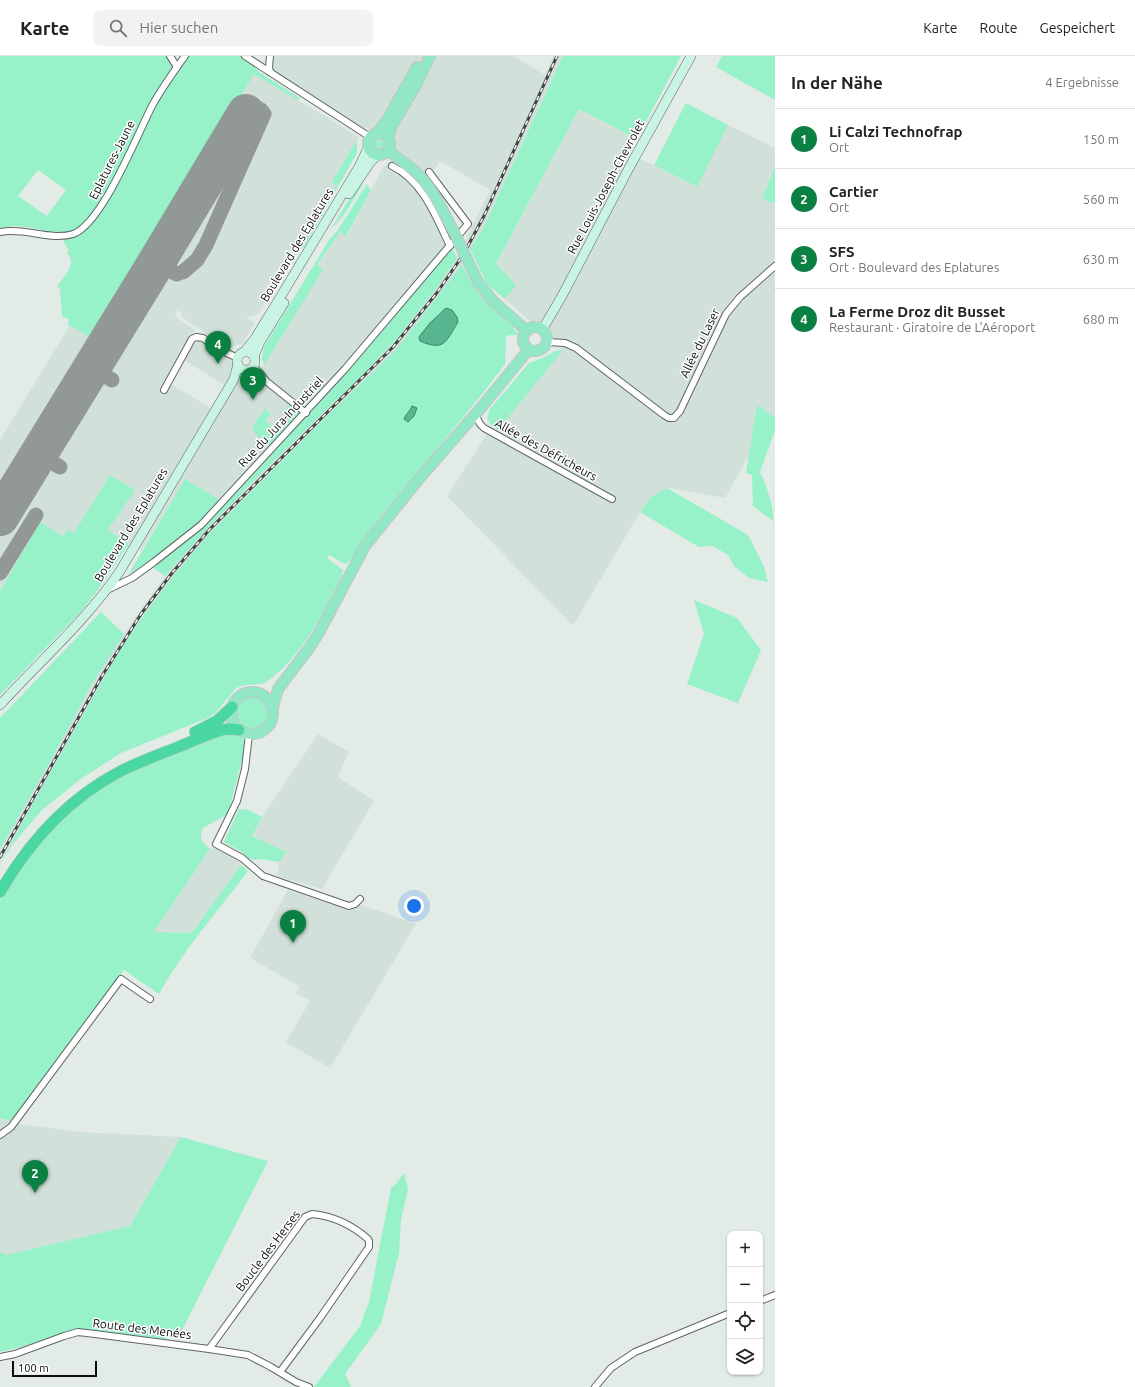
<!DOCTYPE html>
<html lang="de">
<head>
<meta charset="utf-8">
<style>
	:root { --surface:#fff; --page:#f2f2f2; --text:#222; --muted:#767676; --line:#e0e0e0; --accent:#0b8043 }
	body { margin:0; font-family:Ubuntu,sans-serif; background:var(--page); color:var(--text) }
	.controls { position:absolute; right:12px; bottom:12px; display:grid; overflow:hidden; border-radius:8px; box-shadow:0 1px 3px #0004 }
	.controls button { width:36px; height:36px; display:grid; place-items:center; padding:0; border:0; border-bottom:1px solid var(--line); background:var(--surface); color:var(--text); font:20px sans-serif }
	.scale { position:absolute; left:12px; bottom:10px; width:85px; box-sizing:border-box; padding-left:4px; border:2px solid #0a0d0b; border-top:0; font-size:11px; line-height:14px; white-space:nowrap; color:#0a0d0b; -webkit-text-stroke:3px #fff; paint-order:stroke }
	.you { position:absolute; left:414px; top:850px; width:14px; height:14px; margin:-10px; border:3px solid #fff; border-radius:50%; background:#1a73e8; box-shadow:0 0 0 6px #1a73e833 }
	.badge { display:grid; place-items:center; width:26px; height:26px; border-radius:50%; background:var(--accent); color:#fff; font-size:13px; font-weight:700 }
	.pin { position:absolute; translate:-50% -33px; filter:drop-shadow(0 1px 2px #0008) }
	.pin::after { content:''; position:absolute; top:21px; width:14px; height:12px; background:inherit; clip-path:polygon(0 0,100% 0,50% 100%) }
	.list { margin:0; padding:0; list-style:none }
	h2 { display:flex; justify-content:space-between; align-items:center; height:52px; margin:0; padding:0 16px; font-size:17px }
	h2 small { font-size:13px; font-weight:400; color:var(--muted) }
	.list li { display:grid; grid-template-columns:26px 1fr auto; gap:12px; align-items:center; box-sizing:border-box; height:60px; padding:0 16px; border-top:1px solid var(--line) }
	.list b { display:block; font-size:15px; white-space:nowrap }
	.list p { margin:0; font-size:13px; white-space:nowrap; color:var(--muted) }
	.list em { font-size:13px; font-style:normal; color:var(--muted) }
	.icon { flex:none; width:22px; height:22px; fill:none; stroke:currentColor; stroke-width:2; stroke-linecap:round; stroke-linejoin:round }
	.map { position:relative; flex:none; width:775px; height:1331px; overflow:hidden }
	header { display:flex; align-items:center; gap:24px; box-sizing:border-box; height:56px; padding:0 20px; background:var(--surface); border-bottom:1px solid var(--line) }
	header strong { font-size:19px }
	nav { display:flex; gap:22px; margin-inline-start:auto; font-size:14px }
	.search { width:280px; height:36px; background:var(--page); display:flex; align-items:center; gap:10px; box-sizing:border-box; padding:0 14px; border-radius:8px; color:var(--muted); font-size:15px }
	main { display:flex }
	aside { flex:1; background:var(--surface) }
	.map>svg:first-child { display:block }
	.built { fill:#d1e1d9 }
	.green { fill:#97f1c9; fill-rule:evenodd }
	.water { fill:#57b58f; stroke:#408367 }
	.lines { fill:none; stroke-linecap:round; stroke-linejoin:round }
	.taxiway { stroke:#929895; stroke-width:15 }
	.runway { stroke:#929895; stroke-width:38 }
	.minor-casing { stroke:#5f6663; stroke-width:8 }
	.secondary-casing { stroke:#5f6663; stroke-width:10 }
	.primary-casing { stroke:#c4c5c4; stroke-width:12 }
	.motorway-casing { stroke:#c4c5c4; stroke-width:12 }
	.minor { stroke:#fff; stroke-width:6 }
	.secondary { stroke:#c9f3e3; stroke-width:9 }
	.primary { stroke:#92e7c7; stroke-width:10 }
	.motorway { stroke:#4ad7a2; stroke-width:11 }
	.rail-casing { stroke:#414543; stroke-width:3 }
	.rail { stroke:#fff; stroke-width:1.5; stroke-dasharray:4.5; stroke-linecap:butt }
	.primary-bridge-casing { stroke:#c4c5c4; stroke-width:12; stroke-linecap:butt }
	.primary-bridge { stroke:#92e7c7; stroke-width:10 }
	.labels { text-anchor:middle; stroke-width:3; stroke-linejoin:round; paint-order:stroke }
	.street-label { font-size:12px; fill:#0a0d0b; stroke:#fff }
</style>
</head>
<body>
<header>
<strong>Karte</strong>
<div class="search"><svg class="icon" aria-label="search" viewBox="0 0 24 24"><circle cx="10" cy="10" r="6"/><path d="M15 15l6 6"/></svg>Hier suchen</div>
<nav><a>Karte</a><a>Route</a><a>Gespeichert</a></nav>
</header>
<main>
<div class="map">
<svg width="775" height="1331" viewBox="0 0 775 1331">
	<rect width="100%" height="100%" fill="#e3ebe7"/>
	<g class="built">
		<path d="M225 0 359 81 332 126 336 129 293 204 259 257 252 261H246L255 267 242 288 231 291 221 288 182 261V257L178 254 175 258 176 261 195 274 171 315 170 328 211 352 224 329 184 304 194 288 199 284 233 303 234 313 250 321 264 309 323 214 317 210 340 176 347 180 381 115 388 106 403 114 414 124 454 190 309 356 224 447 185 423 141 495 108 474 135 434 110 419 74 477 63 480 40 466 0 535V384L67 274Z"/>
		<path d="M273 0H514L545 19 553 0H563L483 173 470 193 462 209 396 294 324 363 209 478 174 519 142 562 22 767 0 808V793L51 704 93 626 111 596 165 520 215 464 241 439 243 435 338 342 340 343 396 284 432 238 454 207 490 134 440 105 428 122 417 109 405 100 392 92 390 80 377 74 361 72 274 16 271 9Z"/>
		<path d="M579 53 637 83 629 99 654 109 696 131 728 69 775 92V112L762 141 775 148V362L757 349 749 399 725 442 668 432 651 441 640 456 573 570 447 440 492 370 498 374 562 294 505 243 516 229 496 209Z"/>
		<path d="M318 678 349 696 338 721 374 745 322 833 277 820 279 806 285 796 252 780 262 761Z"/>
		<path d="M218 792 238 803 241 809 194 874 190 877 156 876 152 878 210 793Z"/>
		<path d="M288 834 352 855 356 847 416 868 330 1012 286 986 310 945 296 937 299 930 250 902Z"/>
		<path d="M0 1062 18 1068 80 1076 181 1081 130 1170 6 1199 0 1196Z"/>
	</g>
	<g class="green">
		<path d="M0 0H167L173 12 104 141C98 151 91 162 82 170 63 185 37 170 15 170 10 170 5 172 0 173ZM38 114 66 134 47 160 18 140Z"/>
		<path d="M188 0H241L252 7 259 16 300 42 298 44 254 18 92 282 67 268 69 264 62 260 60 233 57 230C64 221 78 207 67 197L69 194 63 185C70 179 80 179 87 172 113 146 126 108 142 75 155 49 171 24 188 0Z"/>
		<path d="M563 0H681L637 83 579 53 496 208 516 229 505 243 487 228 470 193 483 173Z"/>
		<path d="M722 0H775V44L716 11Z"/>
		<path d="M686 47 728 69 697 131 654 109Z"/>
		<circle cx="378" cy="87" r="7"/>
		<path d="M356 85 357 88V97L304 191 300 193 336 129 332 126Z"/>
		<path d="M775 112V148L762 142Z"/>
		<path d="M360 125 363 128C353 144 345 160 331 173Z"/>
		<path d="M367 128 371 134 346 180 340 176 317 209 323 214 264 309 262 303 264 291 329 184 338 174Z"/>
		<path d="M452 192 457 201 454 207 432 238 396 284 339 343 338 342 243 435 242 438 215 464 165 520 152 511 203 469 309 356Z"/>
		<path d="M462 209C469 222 475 234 485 245 496 256 510 266 518 278L506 280 505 308 479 342 378 464 349 506 345 508 329 499 327 502 343 514 342 520C322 559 303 600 266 626L262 628 245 629 236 632 218 654 210 661 121 697 82 722 42 754 12 789 0 809 22 767 118 597 142 562 174 519 209 478 324 363 396 294Z"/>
		<path d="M563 294 498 374 492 370 487 362 490 353 529 307 545 301 555 295Z"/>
		<path d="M290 348 300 357 288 370 285 367 289 362 281 354 282 353 285 354Z"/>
		<path d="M757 349 775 362V374L760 416C766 428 775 452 773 465L753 450 752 419 746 417Z"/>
		<path d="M265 353 271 358 265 364 276 375 281 370 285 374 273 387 270 388 256 379 253 373 255 366Z"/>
		<path d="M110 419 135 434 108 474 129 488 97 535 78 559 0 639V535L40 466 63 480 68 474 74 477Z"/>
		<path d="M185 423 221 445 189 475 148 508 146 507 128 519Z"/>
		<path d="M667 432 748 479 764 511 768 526 749 522 734 510 728 499 713 490 699 491 640 456 651 441Z"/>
		<path d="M694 544 737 562 761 594 738 647 687 628 704 578Z"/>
		<path d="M101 556 124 578 93 626 51 704 0 793V662Z"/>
		<circle cx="252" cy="658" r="17"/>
		<path d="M224 678 241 680 246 688 228 758 203 772C198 780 203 788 210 793L153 877 156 876 190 877 194 874 241 809 248 815C218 855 183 894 159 938L124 914 11 1065 0 1062V844L30 797 55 769 88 740 118 721Z"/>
		<path d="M239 753 249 754 262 761 252 780 286 796 279 806 262 803 255 804 248 802 242 796 224 786Z"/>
		<path d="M181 1081 268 1105 181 1276 169 1275 167 1284 95 1274H77L28 1289 0 1296V1196L6 1199 130 1170Z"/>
		<path d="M404 1117 408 1133 401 1164 399 1197 381 1268 345 1318 351 1331H314L360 1270 369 1246 391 1132 396 1128Z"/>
	</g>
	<g class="water">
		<path d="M446 252 452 254 457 261 458 266C446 285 445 296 420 285L419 281 430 267Z"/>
		<path d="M412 350 417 352 414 360 408 366 404 363C406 357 410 356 412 350Z"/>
	</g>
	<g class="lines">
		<g class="taxiway">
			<path d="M156 207 177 218"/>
			<path d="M183 216 197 204 206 189 264 58 261 54 253 50 246 57"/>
			<path d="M91 311 112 324"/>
			<path d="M38 398 60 411"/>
			<path d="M0 517 36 459"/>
		</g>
		<path class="runway" d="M0 461 156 207 246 57"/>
		<g class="minor-casing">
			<g id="minor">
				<path d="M170 0 177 11 185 0"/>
				<path d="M245 0 370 81"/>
				<path d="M270 0 269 11 270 16"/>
				<path d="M392 110C423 125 436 161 450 190"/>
				<path d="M0 176C24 171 51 185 73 178 102 168 137 79 152 50 159 37 168 24 177 11"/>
				<path d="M547 286 565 287 576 292 664 359 669 362H674L680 355 726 258 740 241 775 210"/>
				<path d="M254 311 260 317 266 325 306 357"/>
				<path d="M164 334 192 283 196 281 203 282 218 293 238 302"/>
				<path d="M475 358 480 368 484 372 612 443"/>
				<path d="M107 534 132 522 154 506 201 469 345 313 468 168 429 116"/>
				<path d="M249 678 245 713 237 745 216 788 242 802 263 820 349 850 355 848 360 843"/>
				<path d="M0 1079 11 1071 121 923 150 943"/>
				<path d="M760 1245 775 1239"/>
				<path d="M209 1293 305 1161 312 1158C333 1160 352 1169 368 1183L369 1185V1191L320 1262 280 1316"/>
				<path d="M0 1301 15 1298 64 1280 78 1276 95 1278 209 1293 248 1299 271 1311 296 1326 309 1331"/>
				<path d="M595 1331 611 1312 635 1296 730 1257"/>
			</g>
		</g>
		<g class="secondary-casing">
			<g id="secondary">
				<path d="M349 138 369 108 377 99"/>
				<path d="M542 274 562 240 629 112 691 0"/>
				<circle cx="246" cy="305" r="9"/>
				<path d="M244 296 254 284 278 245 360 109 368 92"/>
				<path d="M254 300 260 286 284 247"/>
				<path d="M0 649C40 605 86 565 120 515L234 323 238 308"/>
			</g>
		</g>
		<g class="primary-casing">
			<g id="primary">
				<circle cx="379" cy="88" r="11"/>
				<path d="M377 77 386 66 417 11"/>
				<path d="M388 81 392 70 416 29 430 0"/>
				<path d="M388 94C396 102 406 107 415 115 432 131 442 153 453 174"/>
				<path d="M478 226 493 245 527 275"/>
				<circle cx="535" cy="283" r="12"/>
				<circle cx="252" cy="657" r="21"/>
				<path d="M273 651 278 633 310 591 320 575 365 490 419 423 485 347 529 293"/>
			</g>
		</g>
		<g class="motorway-casing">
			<g id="motorway">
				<path d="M195 676 217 665 232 651"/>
				<path d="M0 836C29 786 68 743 119 716 138 706 158 699 178 691 193 685 206 679 221 674L229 673 239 674"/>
			</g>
		</g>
		<use href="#minor" class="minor"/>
		<use href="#secondary" class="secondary"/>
		<use href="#primary" class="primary"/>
		<use href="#motorway" class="motorway"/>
		<g class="rail-casing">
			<path id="rail" d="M0 801 102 620 141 558 172 517 210 473 393 291 436 238 463 199 484 160 557 0"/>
		</g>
		<use href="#rail" class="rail"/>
		<g class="primary-bridge-casing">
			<path id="primary-bridge" d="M453 174 478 226"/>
		</g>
		<use href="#primary-bridge" class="primary-bridge"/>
	</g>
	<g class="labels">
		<g class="street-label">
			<text transform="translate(112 104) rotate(-63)" y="4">Eplatures-Jaune</text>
			<text transform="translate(606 131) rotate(-62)" y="4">Rue Louis-Joseph-Chevrolet</text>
			<text transform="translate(297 189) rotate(-59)" y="4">Boulevard des Eplatures</text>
			<text transform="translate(700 287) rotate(-64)" y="4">Allée du Laser</text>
			<text transform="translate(281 366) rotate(-47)" y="4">Rue du Jura-Industriel</text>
			<text transform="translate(546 394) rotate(29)" y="4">Allée des Défricheurs</text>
			<text transform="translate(131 469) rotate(-59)" y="4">Boulevard des Eplatures</text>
			<text transform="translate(268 1195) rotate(-53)" y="4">Boucle des Herses</text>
			<text transform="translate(142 1273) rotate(7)" y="4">Route des Menées</text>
		</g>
	</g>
</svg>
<div class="controls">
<button>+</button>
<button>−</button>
<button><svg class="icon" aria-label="locate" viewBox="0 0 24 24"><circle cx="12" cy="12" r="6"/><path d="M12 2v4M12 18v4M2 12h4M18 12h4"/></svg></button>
<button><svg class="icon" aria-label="layers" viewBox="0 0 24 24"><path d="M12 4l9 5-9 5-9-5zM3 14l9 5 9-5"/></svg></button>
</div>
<div class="scale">100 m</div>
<div class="you"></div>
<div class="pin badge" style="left:293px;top:887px">1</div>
<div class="pin badge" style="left:35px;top:1137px">2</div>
<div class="pin badge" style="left:253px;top:344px">3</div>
<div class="pin badge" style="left:218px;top:308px">4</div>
</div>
<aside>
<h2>In der Nähe<small>4 Ergebnisse</small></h2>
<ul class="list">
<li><span class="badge">1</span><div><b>Li Calzi Technofrap</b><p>Ort</p></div><em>150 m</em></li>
<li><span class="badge">2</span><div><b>Cartier</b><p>Ort</p></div><em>560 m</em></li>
<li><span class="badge">3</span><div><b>SFS</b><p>Ort · Boulevard des Eplatures</p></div><em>630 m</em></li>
<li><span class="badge">4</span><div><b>La Ferme Droz dit Busset</b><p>Restaurant · Giratoire de L'Aéroport</p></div><em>680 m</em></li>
</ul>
</aside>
</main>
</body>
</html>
